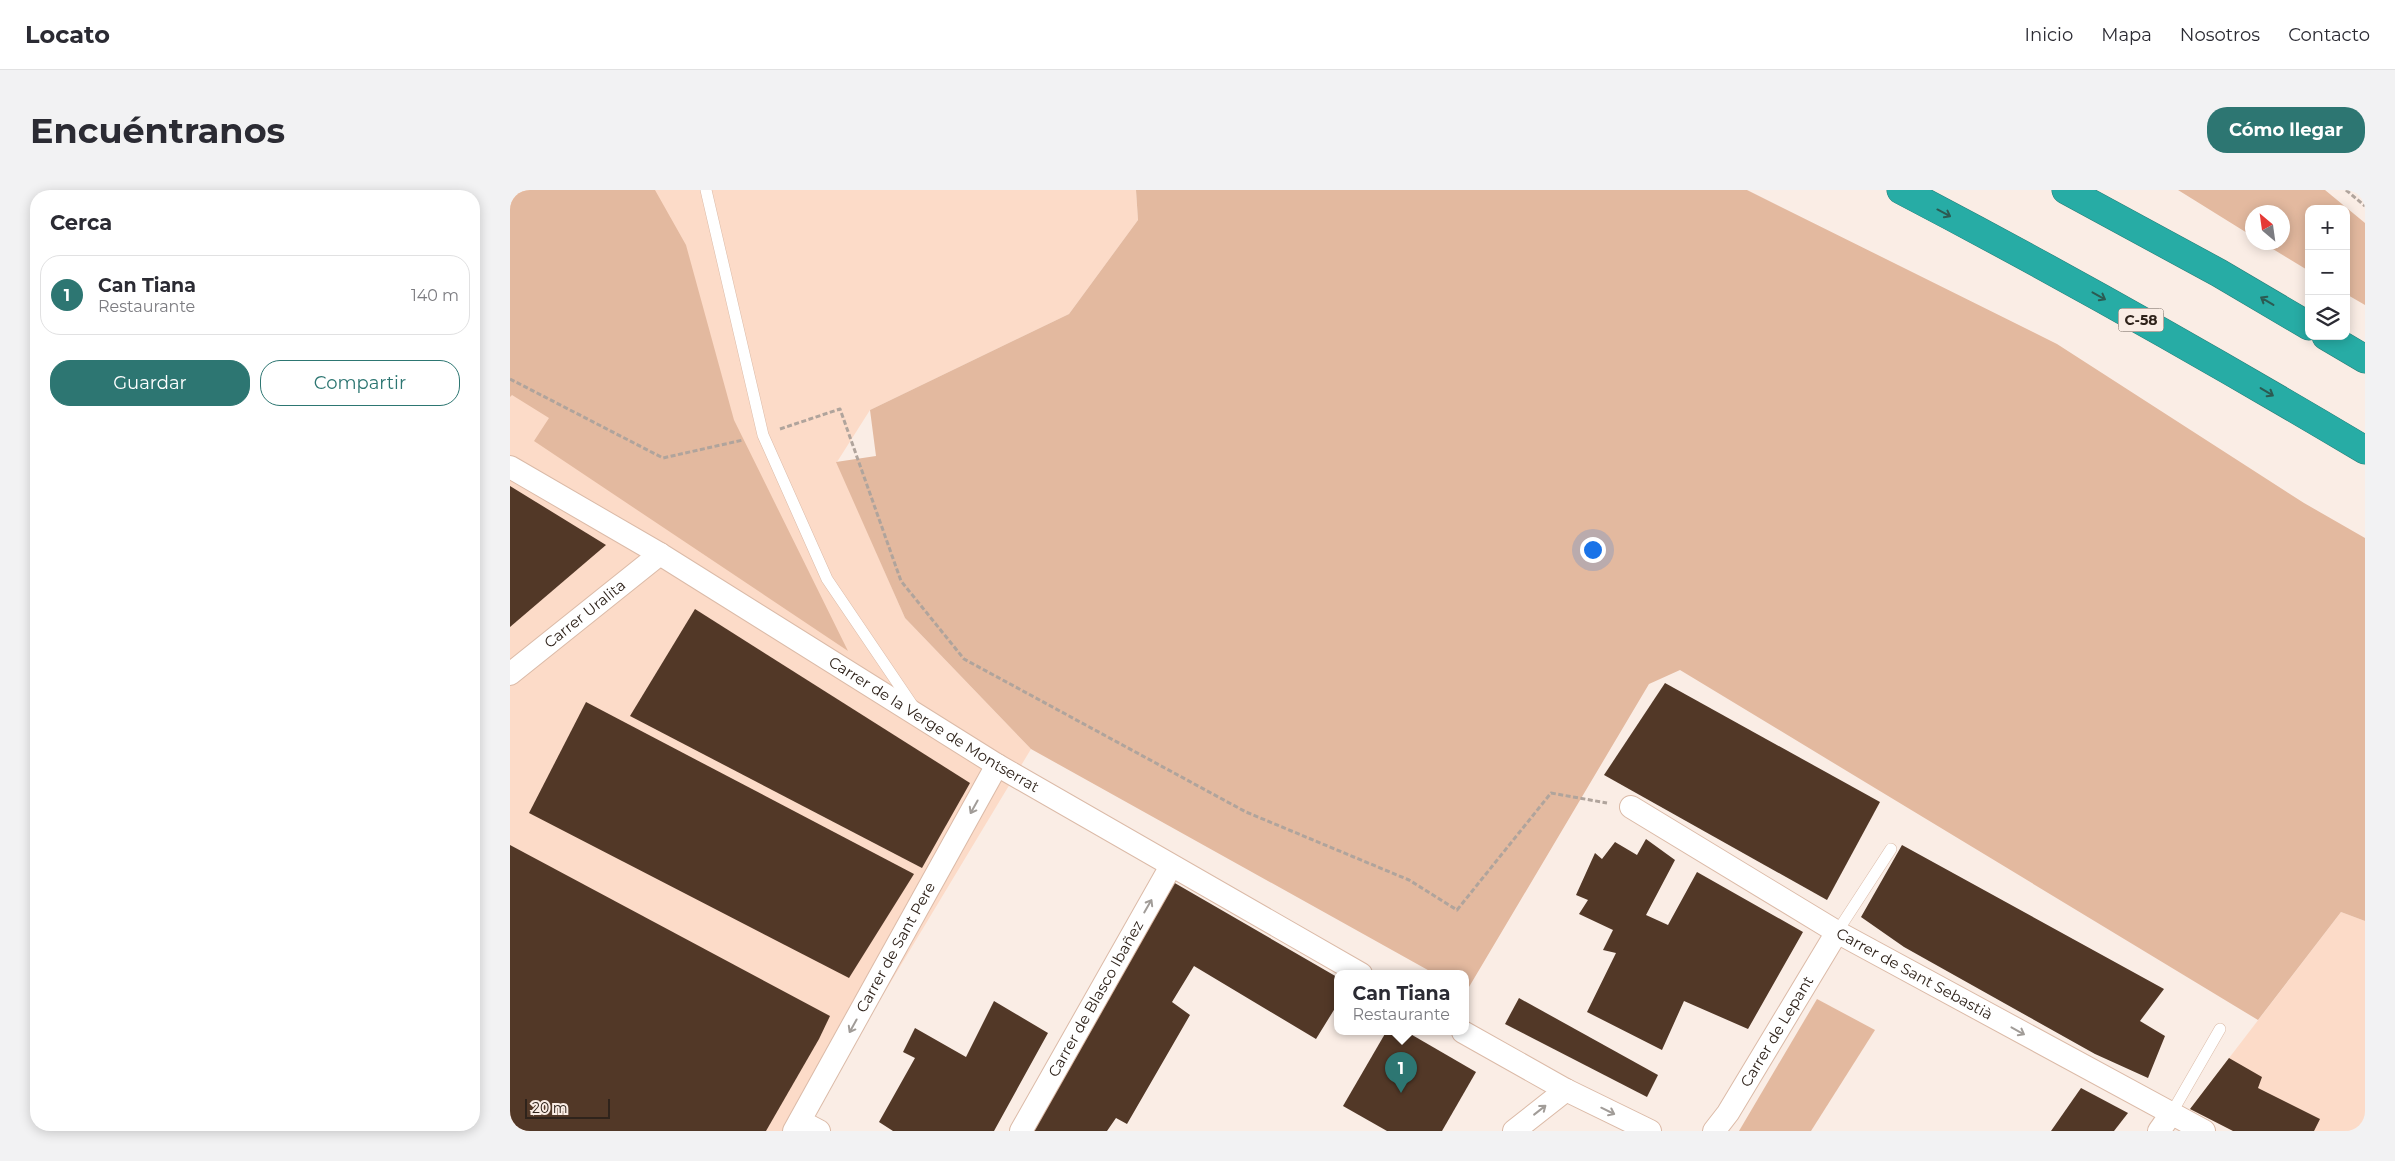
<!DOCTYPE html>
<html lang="es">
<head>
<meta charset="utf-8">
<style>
	:root { --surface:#fff; --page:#f2f2f3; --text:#2b2b33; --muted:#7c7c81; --line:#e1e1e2; --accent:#2d7672 }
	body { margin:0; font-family:Montserrat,sans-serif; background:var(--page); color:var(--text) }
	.controls { position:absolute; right:15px; top:15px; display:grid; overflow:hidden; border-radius:10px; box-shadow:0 2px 12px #0003 }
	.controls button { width:45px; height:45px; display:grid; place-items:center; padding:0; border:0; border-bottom:1px solid var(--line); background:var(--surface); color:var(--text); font:25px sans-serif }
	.compass { position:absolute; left:1735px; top:15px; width:45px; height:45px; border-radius:50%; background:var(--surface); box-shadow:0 2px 12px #0003; rotate:331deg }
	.scale { position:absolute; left:15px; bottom:12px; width:85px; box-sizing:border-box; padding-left:5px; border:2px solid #2f231b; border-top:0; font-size:14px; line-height:18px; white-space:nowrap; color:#2f231b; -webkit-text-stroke:4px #faede5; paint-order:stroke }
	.you { position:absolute; left:1082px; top:359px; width:18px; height:18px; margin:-12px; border:4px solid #fff; border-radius:50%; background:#1a73e8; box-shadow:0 0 0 8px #1a73e833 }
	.badge { display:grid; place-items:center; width:32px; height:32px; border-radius:50%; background:var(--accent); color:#fff; font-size:16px; font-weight:700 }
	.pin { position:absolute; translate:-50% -41px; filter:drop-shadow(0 1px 2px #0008) }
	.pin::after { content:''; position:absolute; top:26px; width:18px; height:15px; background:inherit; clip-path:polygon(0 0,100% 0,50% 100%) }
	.popup { position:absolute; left:824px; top:780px; width:135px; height:65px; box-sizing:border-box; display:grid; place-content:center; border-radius:10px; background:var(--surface); filter:drop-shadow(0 1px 4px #0005); font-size:16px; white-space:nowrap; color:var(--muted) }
	.popup b { font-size:19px; color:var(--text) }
	.popup::after { content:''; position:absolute; left:50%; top:100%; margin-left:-10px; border:10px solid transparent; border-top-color:var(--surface) }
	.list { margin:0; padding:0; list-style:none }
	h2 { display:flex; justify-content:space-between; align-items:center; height:65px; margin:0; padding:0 20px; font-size:21px }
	h2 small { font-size:16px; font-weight:400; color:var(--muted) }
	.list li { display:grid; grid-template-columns:32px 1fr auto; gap:15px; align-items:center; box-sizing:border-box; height:80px; margin:0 10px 10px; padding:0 10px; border:1px solid var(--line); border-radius:20px }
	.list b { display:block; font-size:19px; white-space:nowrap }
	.list p { margin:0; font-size:16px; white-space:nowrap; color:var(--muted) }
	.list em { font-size:16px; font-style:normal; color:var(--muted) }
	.actions { display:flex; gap:10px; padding:15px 20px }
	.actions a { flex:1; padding:11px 0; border:1px solid var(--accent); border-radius:20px; text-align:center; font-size:18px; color:var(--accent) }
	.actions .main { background:var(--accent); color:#fff }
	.icon { flex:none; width:28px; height:28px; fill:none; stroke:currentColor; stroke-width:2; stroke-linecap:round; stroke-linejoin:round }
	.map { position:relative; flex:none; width:1855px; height:941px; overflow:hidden; border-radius:20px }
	header { display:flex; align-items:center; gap:30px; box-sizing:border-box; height:70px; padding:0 25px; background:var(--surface); border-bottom:1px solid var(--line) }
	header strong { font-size:24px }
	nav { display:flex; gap:28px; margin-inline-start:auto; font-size:18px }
	.intro { display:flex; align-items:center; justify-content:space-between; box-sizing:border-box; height:120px; padding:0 30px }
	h1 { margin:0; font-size:35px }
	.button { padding:12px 22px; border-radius:20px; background:var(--accent); color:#fff; font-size:18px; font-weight:700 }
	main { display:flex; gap:30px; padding:0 30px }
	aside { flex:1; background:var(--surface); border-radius:20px; box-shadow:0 2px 12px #0003 }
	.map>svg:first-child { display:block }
	.built { fill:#fcdbc8 }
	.green { fill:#e3b99f }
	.building { fill:#523827 }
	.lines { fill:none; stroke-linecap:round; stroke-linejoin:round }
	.service-casing { stroke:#dbbaa7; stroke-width:12 }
	.minor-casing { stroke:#dbbaa7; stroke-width:24 }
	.motorway-casing { stroke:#2a7c75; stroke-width:29 }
	.path { stroke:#b0a49c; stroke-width:3; stroke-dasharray:5 2.5; stroke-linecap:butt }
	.service { stroke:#fff; stroke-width:11 }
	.minor { stroke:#fff; stroke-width:22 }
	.motorway { stroke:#27aca5; stroke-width:28 }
	.oneway { stroke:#2c5a52 }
	.oneway2 { stroke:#a19c98 }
	.labels { text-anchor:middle; stroke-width:5; stroke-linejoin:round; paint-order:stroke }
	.shield { fill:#faede5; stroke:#6c6058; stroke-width:1 }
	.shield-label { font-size:14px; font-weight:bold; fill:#2f231b }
	.street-label { font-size:15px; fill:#2f231b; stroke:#faede5 }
</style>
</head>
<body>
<header>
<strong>Locato</strong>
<nav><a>Inicio</a><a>Mapa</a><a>Nosotros</a><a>Contacto</a></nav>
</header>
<div class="intro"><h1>Encuéntranos</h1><a class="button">Cómo llegar</a></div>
<main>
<aside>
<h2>Cerca<small></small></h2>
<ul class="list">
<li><span class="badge">1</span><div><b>Can Tiana</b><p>Restaurante</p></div><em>140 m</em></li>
</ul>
<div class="actions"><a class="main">Guardar</a><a>Compartir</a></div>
</aside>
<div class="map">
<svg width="1855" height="941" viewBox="0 0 1855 941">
	<rect width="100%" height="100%" fill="#faede5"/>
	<g class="built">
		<path d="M0 0H626L628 30 559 124 360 220 327 272 395 428 521 559 291 941H0Z"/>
		<path d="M1831 722 1855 731V941H1723L1680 919Z"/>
	</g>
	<g class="green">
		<path d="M0 0H145L176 55 224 230 338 461 24 251 39 228 2 205 0 207Z"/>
		<path d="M626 0H1237L1547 154 1794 313 1855 348V731L1831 722 1748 830 1170 480 1139 494 956 802 955 784H925L521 559 395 428 326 272 366 266 360 220 559 124 628 30Z"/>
		<path d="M1668 0H1815L1855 33V115L1836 104V19H1799V81L1753 53 1772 52V22H1742V46Z"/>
		<path d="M1307 809 1365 840 1301 941H1229Z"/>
	</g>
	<g class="building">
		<path d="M0 296 96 355 0 437Z"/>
		<path d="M185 419 460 593 412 678 120 526Z"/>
		<path d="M1155 493 1370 612 1317 710 1094 585Z"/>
		<path d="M76 512 404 684 339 788 19 623Z"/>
		<path d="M1136 649 1165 670 1136 725 1158 735 1187 682 1293 742 1238 839 1174 811 1152 860 1077 822 1106 763 1093 760 1103 740 1069 724 1078 710 1066 705 1085 663 1092 669 1105 652 1127 665Z"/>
		<path d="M0 655 320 826 309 849 256 941H0Z"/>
		<path d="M1392 655 1654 799 1630 831 1655 846 1638 888 1585 864 1394 757 1351 727Z"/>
		<path d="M663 692 827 787V815L806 849 684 776 662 812 680 825 617 934 606 928 597 941H521Z"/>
		<path d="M1009 808 1148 885 1137 907 995 834Z"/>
		<path d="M484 811 538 843 484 941H383L369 932 405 868 393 862 405 838 456 867Z"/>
		<path d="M876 842H897L966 882 932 941H877L833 916Z"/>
		<path d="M1719 868 1752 887 1748 898 1810 929 1804 941H1723L1680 919Z"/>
		<path d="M1571 898 1618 923 1604 941H1541Z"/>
	</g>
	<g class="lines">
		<g class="service-casing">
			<g id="service">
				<path d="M196 0 253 245 317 389 403 516"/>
				<path d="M1327 742 1381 659"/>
				<path d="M1661 924 1710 839"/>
			</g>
		</g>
		<g class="minor-casing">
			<g id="minor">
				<path id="s1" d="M0 277 150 364 487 575 851 784"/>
				<path id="s2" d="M0 484 150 364"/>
				<path id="s3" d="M1121 617 1327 742 1694 941"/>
				<path d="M953 842 1056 900 1140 941"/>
				<path d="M290 931 309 941"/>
				<path id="s4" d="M284 941 487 575"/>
				<path id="s5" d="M511 941 661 676"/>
				<path d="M1004 941 1056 900"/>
				<path id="s6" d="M1204 941 1218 923 1327 742"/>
				<path d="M1649 941 1661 924"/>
			</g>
		</g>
		<g class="motorway-casing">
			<g id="motorway">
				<path d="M1391 0C1548 82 1702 169 1855 260"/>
				<path d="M1556 0 1709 83 1799 136"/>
				<path d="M1816 146 1855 169"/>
			</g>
		</g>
		<g class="path">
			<path d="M1836 0 1855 16"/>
			<path d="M0 189 153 268 233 250"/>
			<path d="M270 239 330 219 391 391 454 469 736 622 899 690 947 720 1041 603 1097 613"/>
		</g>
		<use href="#service" class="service"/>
		<use href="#minor" class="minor"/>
		<use href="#motorway" class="motorway"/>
	</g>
	<defs><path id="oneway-shaft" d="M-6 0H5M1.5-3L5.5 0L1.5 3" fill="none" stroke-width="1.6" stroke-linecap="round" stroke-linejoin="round" transform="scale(1.25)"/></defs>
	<g class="oneway">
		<use href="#oneway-shaft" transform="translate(1434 23) rotate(28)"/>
		<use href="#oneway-shaft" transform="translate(1589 106) rotate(29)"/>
		<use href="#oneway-shaft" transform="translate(1757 111) rotate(-149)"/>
		<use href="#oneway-shaft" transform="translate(1757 202) rotate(31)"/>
	</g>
	<g class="oneway2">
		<use href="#oneway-shaft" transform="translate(464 617) rotate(119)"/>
		<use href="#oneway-shaft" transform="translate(638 716) rotate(-60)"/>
		<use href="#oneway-shaft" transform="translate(343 836) rotate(119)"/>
		<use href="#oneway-shaft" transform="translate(1508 841) rotate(29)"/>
		<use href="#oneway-shaft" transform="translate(1030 920) rotate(-38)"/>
		<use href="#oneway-shaft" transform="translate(1098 921) rotate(26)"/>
	</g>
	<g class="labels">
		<rect class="shield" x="1608.5" y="118.5" width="45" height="23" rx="4"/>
		<g class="shield-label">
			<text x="1631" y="135">C-58</text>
		</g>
		<g class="street-label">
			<text dy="5" stroke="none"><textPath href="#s2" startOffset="96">Carrer Uralita</textPath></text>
			<text dy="5" stroke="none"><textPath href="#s1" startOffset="496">Carrer de la Verge de Montserrat</textPath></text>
			<text dy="5" stroke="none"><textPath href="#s4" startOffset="210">Carrer de Sant Pere</textPath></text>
			<text dy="5" stroke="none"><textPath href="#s3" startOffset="329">Carrer de Sant Sebastià</textPath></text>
			<text dy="5" stroke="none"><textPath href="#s5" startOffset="152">Carrer de Blasco Ibañez</textPath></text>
			<text dy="5" stroke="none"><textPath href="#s6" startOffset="118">Carrer de Lepant</textPath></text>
		</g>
	</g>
</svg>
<div class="controls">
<button>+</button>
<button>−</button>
<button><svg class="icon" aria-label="layers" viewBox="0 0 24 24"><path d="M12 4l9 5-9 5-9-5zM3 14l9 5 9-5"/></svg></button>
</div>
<svg class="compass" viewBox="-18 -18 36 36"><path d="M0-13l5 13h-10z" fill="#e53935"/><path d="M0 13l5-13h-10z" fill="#7c7c81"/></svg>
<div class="scale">20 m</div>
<div class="you"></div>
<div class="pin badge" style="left:891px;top:903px">1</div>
<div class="popup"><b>Can Tiana</b>Restaurante</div>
</div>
</main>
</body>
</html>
